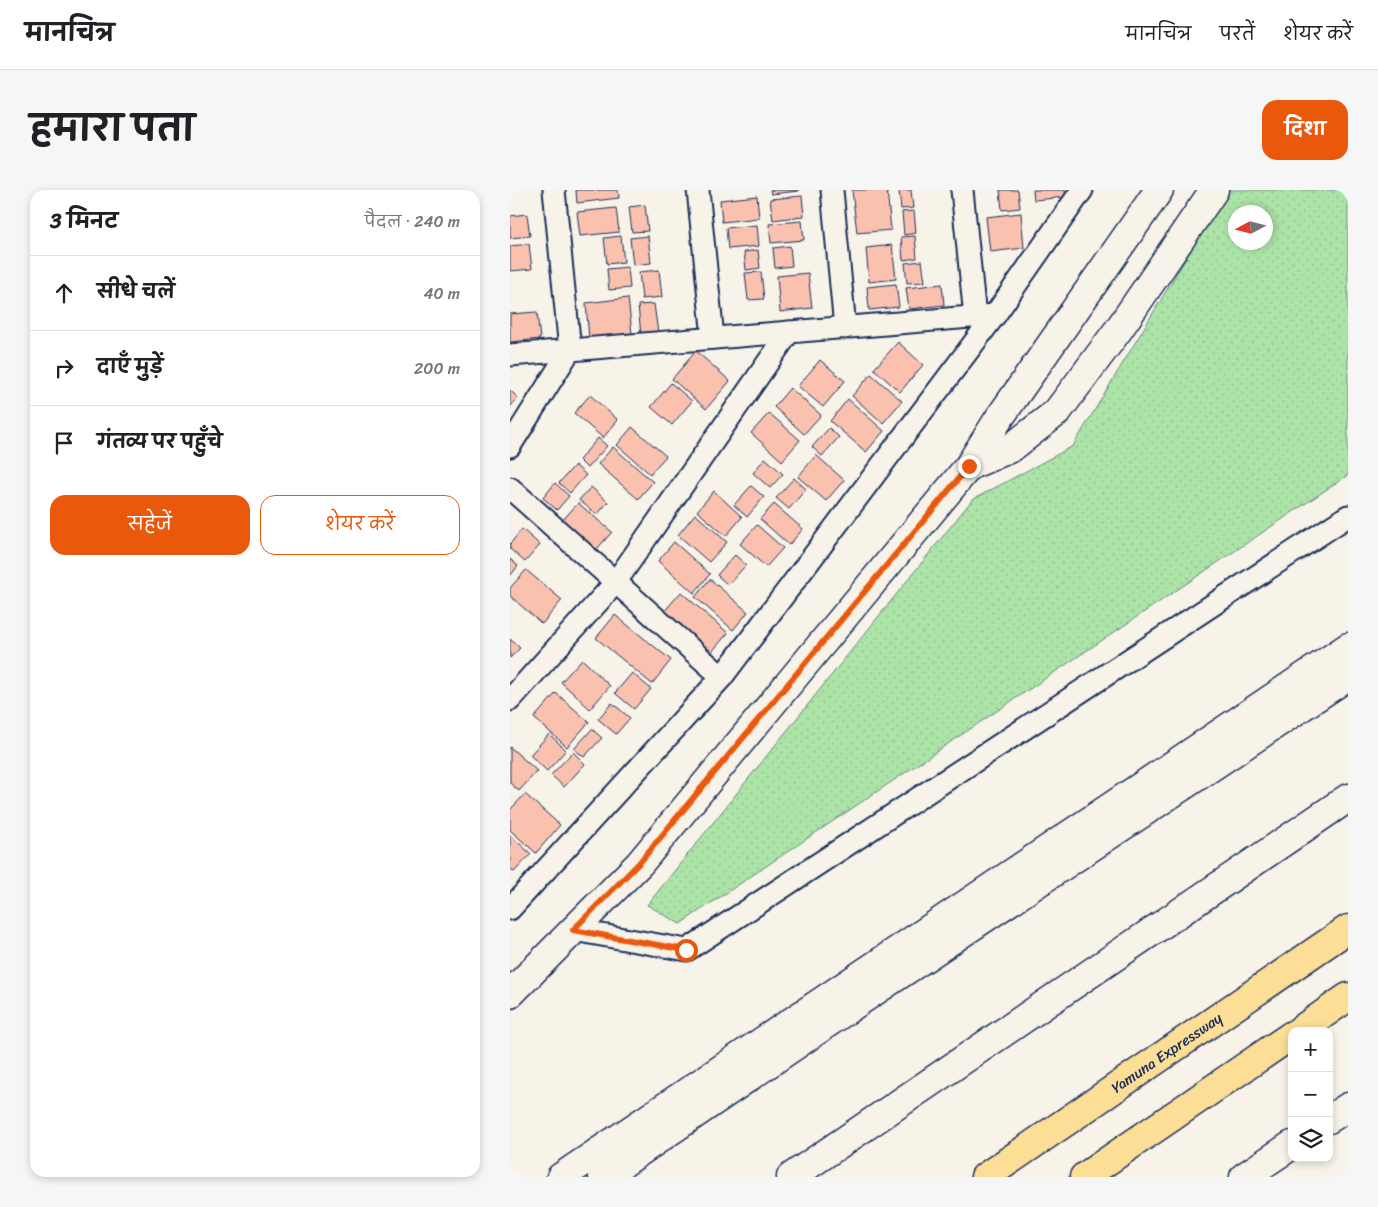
<!DOCTYPE html>
<html lang="hi">
<head>
<meta charset="utf-8">
<style>
	:root { --surface:#fff; --page:#f6f6f6; --text:#202124; --muted:#757577; --line:#e0e0e0; --accent:#ea580c }
	body { margin:0; font-family:Sriracha,"Playpen Sans Deva",sans-serif; background:var(--page); color:var(--text) }
	.controls { position:absolute; right:15px; bottom:15px; display:grid; overflow:hidden; border-radius:10px; box-shadow:0 2px 8px #0003 }
	.controls button { width:45px; height:45px; display:grid; place-items:center; padding:0; border:0; border-bottom:1px solid var(--line); background:var(--surface); color:var(--text); font:25px sans-serif }
	.compass { position:absolute; left:718px; top:15px; width:45px; height:45px; border-radius:50%; background:var(--surface); box-shadow:0 2px 8px #0003; rotate:263deg }
	.stop { position:absolute; width:15px; height:15px; margin:-11px; border:4px solid #ea580c; border-radius:50%; background:#fff }
	.stop.end { background:#ea580c; border-color:#fff; box-shadow:0 1px 5px #0008 }
	.list { margin:0; padding:0; list-style:none }
	h2 { display:flex; justify-content:space-between; align-items:center; height:65px; margin:0; padding:0 20px; font-size:21px }
	h2 small { font-size:16px; font-weight:400; color:var(--muted) }
	.list li { display:grid; grid-template-columns:32px 1fr auto; gap:15px; align-items:center; box-sizing:border-box; height:75px; padding:0 20px; border-top:1px solid var(--line) }
	.list b { display:block; font-size:19px; white-space:nowrap }
	.list em { font-size:16px; font-style:normal; color:var(--muted) }
	.actions { display:flex; gap:10px; padding:15px 20px }
	.actions a { flex:1; padding:11px 0; border:1px solid var(--accent); border-radius:15px; text-align:center; font-size:18px; color:var(--accent) }
	.actions .main { background:var(--accent); color:#fff }
	.icon { flex:none; width:28px; height:28px; fill:none; stroke:currentColor; stroke-width:2; stroke-linecap:round; stroke-linejoin:round }
	.map { position:relative; flex:none; width:838px; height:987px; overflow:hidden; border-radius:15px }
	header { display:flex; align-items:center; gap:30px; box-sizing:border-box; height:70px; padding:0 25px; background:var(--surface); border-bottom:1px solid var(--line) }
	header strong { font-size:24px }
	nav { display:flex; gap:28px; margin-inline-start:auto; font-size:18px }
	.intro { display:flex; align-items:center; justify-content:space-between; box-sizing:border-box; height:120px; padding:0 30px }
	h1 { margin:0; font-size:35px }
	.button { padding:12px 22px; border-radius:15px; background:var(--accent); color:#fff; font-size:18px; font-weight:700 }
	main { display:flex; gap:30px; padding:0 30px }
	aside { flex:1; background:var(--surface); border-radius:15px; box-shadow:0 2px 8px #0003 }
	.map>svg:first-child { display:block }
	.grass { fill:url(#grass-dots); stroke:#648982; fill-rule:evenodd }
	.building { fill:#fac1af; stroke:#1b2f5e }
	.lines { fill:none; stroke-linecap:round; stroke-linejoin:round }
	.street-casing { stroke:#1b2f5e; stroke-width:25 }
	.secondary-casing { stroke:#1b2f5e; stroke-width:31 }
	.highway-casing { stroke:#1b2f5e; stroke-width:31 }
	.street { stroke:#f7f3e8; stroke-width:21 }
	.secondary { stroke:#f7f3e8; stroke-width:28 }
	.highway { stroke:#fcde96; stroke-width:28 }
	.route { stroke:#ea580c; stroke-width:6 }
	.labels { text-anchor:middle; stroke-width:4; stroke-linejoin:round; paint-order:stroke }
	.street-label { font-size:15px; fill:#1b2f5e; stroke:#f7f3e8 }
</style>
</head>
<body>
<header>
<strong>मानचित्र</strong>
<nav><a>मानचित्र</a><a>परतें</a><a>शेयर करें</a></nav>
</header>
<div class="intro"><h1>हमारा पता</h1><a class="button">दिशा</a></div>
<main>
<aside>
<h2>3 मिनट<small>पैदल · 240 m</small></h2>
<ul class="list">
<li><svg class="icon" aria-label="ahead" viewBox="0 0 24 24"><path d="M12 20V5M6 11l6-6 6 6"/></svg><div><b>सीधे चलें</b></div><em>40 m</em></li>
<li><svg class="icon" aria-label="right" viewBox="0 0 24 24"><path d="M7 20v-9h11M14 6l5 5-5 5"/></svg><div><b>दाएँ मुड़ें</b></div><em>200 m</em></li>
<li><svg class="icon" aria-label="arrive" viewBox="0 0 24 24"><path d="M6 21V4h12l-3 4 3 4H6"/></svg><div><b>गंतव्य पर पहुँचे</b></div></li>
</ul>
<div class="actions"><a class="main">सहेजें</a><a>शेयर करें</a></div>
</aside>
<div class="map">
<svg width="838" height="987" viewBox="0 0 838 987">
	<defs>
		<pattern id="grass-dots" width="8" height="8" patternUnits="userSpaceOnUse" patternTransform="scale(1.25)"><rect width="8" height="8" fill="#ace3a7"/><path d="M2 2h.1M6 6h.1" fill="none" stroke="#93c392" stroke-width="1.8" stroke-linecap="round"/></pattern>
	</defs>
	<rect width="100%" height="100%" fill="#f7f3e8"/>
	<filter id="ink" filterUnits="userSpaceOnUse"><feTurbulence type="fractalNoise" baseFrequency=".02" numOctaves="2"/><feDisplacementMap in="SourceGraphic" scale="10" xChannelSelector="R" yChannelSelector="G"/><feConvolveMatrix kernelMatrix="1 2 1 2 8 2 1 2 1" color-interpolation-filters="sRGB"/></filter>
	<g filter="url(#ink)">
		<path class="grass" d="M717 0H838V285L170 734 137 715 462 310 563 256ZM726 22H756V52H726Z"/>
		<g class="building">
			<path d="M66 0H108L109 8 67 13Z"/>
			<path d="M260 0H289V1L261 4Z"/>
			<path d="M342 0H377L381 40 347 43Z"/>
			<path d="M389 0H401L403 18 391 19Z"/>
			<path d="M490 0H508L510 18 492 20Z"/>
			<path d="M523 0H555L556 7 524 10Z"/>
			<path d="M247 6 249 28 212 32 210 10Z"/>
			<path d="M292 6 294 26 263 30 260 9Z"/>
			<path d="M135 15 138 41 122 42 119 17Z"/>
			<path d="M106 18 109 42 70 46 67 22Z"/>
			<path d="M404 21 406 43 394 45 392 22Z"/>
			<path d="M511 23 514 58 480 62 476 27Z"/>
			<path d="M17 24 20 46 0 48V26Z"/>
			<path d="M292 31 294 50 261 53 259 34Z"/>
			<path d="M247 35 249 56 218 59 216 38Z"/>
			<path d="M111 46 114 72 97 74 94 48Z"/>
			<path d="M138 46 141 73 123 75 120 48Z"/>
			<path d="M405 46 407 68 393 70 391 47Z"/>
			<path d="M19 54 22 79 0 81V56Z"/>
			<path d="M382 55 386 89 359 92 356 58Z"/>
			<path d="M280 56 282 76 265 78 263 58Z"/>
			<path d="M248 60 250 78 236 80 234 62Z"/>
			<path d="M412 71 415 92 397 93 395 73Z"/>
			<path d="M118 77 120 98 99 100 97 79Z"/>
			<path d="M149 80 152 107 132 109 129 82Z"/>
			<path d="M251 82 254 109 238 110 235 83Z"/>
			<path d="M298 83 302 118 270 122 267 86Z"/>
			<path d="M386 94 389 117 359 120 357 97Z"/>
			<path d="M432 94 434 115 399 119 396 98Z"/>
			<path d="M118 108 122 144 79 149 76 113Z"/>
			<path d="M144 114 148 143 131 145 128 115Z"/>
			<path d="M27 122 30 149 0 152V124Z"/>
			<path d="M388 152 413 175 390 202 364 179Z"/>
			<path d="M186 161 220 191 196 219 162 189Z"/>
			<path d="M310 170 335 191 313 217 288 196Z"/>
			<path d="M361 184 392 211 373 233 342 206Z"/>
			<path d="M161 193 182 211 162 235 141 217Z"/>
			<path d="M280 198 311 225 294 244 264 217Z"/>
			<path d="M0 200 8 208 0 217Z"/>
			<path d="M80 205 108 230 93 248 64 223Z"/>
			<path d="M338 209 374 241 356 262 320 231Z"/>
			<path d="M259 223 290 250 272 271 241 243Z"/>
			<path d="M122 237 156 266 140 284 107 255Z"/>
			<path d="M319 238 329 247 312 266 302 257Z"/>
			<path d="M88 248 97 256 77 278 69 270Z"/>
			<path d="M103 257 143 292 128 309 88 274Z"/>
			<path d="M306 265 334 290 316 311 288 287Z"/>
			<path d="M255 268 273 284 260 298 243 283Z"/>
			<path d="M65 275 76 285 60 303 49 293Z"/>
			<path d="M284 288 296 299 279 319 266 308Z"/>
			<path d="M45 293 59 306 47 320 33 308Z"/>
			<path d="M241 296 254 307 237 327 224 315Z"/>
			<path d="M81 297 98 312 87 325 69 310Z"/>
			<path d="M204 301 232 327 216 346 187 321Z"/>
			<path d="M68 313 102 342 86 360 52 331Z"/>
			<path d="M264 314 293 339 279 355 250 329Z"/>
			<path d="M185 324 217 352 199 372 168 345Z"/>
			<path d="M247 335 273 358 256 377 230 354Z"/>
			<path d="M12 339 30 355 15 372 0 359V354Z"/>
			<path d="M164 352 200 384 184 403 148 371Z"/>
			<path d="M225 365 236 375 218 395 207 385Z"/>
			<path d="M0 369 8 376 0 386Z"/>
			<path d="M16 380 52 410 32 434 0 406V398Z"/>
			<path d="M200 389 238 422 223 440 185 407Z"/>
			<path d="M171 402 218 443 200 464 153 423Z"/>
			<path d="M105 425 161 470 142 494 86 448Z"/>
			<path d="M0 449 10 458 0 468Z"/>
			<path d="M72 469 100 496 80 519 51 492Z"/>
			<path d="M122 483 141 499 124 519 105 503Z"/>
			<path d="M46 503 79 532 57 557 24 528Z"/>
			<path d="M102 513 120 528 106 544 88 529Z"/>
			<path d="M82 539 92 548 74 567 64 559Z"/>
			<path d="M39 544 56 560 37 581 20 565Z"/>
			<path d="M0 557 27 581 9 601 0 593Z"/>
			<path d="M63 562 75 574 54 597 41 585Z"/>
			<path d="M15 604 50 635 26 663 0 640V620Z"/>
			<path d="M0 645 21 664 4 682 0 678Z"/>
		</g>
		<g class="lines">
			<g class="street-casing">
				<g id="street">
					<path d="M188 0 203 148"/>
					<path d="M322 0 335 138"/>
					<path d="M452 0 465 127"/>
					<path d="M0 165 485 125"/>
					<path d="M0 256 60 160 44 0"/>
					<path d="M0 298 212 487"/>
					<path d="M0 510 105 393 279 142"/>
					<path d="M0 719 212 487 485 125 572 0"/>
					<path d="M63 740 177 760 838 326"/>
				</g>
			</g>
			<g class="secondary-casing">
				<g id="secondary">
					<path d="M459 276 501 258 547 222 609 139 704 0"/>
					<path d="M0 804 130 673 459 276 488 230 649 0"/>
					<path d="M819 929 838 917"/>
					<path d="M51 987 838 457"/>
					<path d="M93 987 347 813 838 486"/>
					<path d="M281 987 838 608"/>
					<path d="M734 987 782 955"/>
				</g>
			</g>
			<g class="highway-casing">
				<g id="highway">
					<path d="M789 841 838 807"/>
					<path id="s1" d="M475 987 838 739"/>
					<path d="M574 987 782 845"/>
				</g>
			</g>
			<use href="#street" class="street"/>
			<use href="#secondary" class="secondary"/>
			<use href="#highway" class="highway"/>
		</g>
	</g>
	<g class="lines" filter="url(#ink)">
		<path class="route" d="M176 760 63 740 130 672 459 276"/>
	</g>
	<g class="labels">
		<g class="street-label">
			<text dy="5" stroke="none"><textPath href="#s1" startOffset="220">Yamuna Expressway</textPath></text>
		</g>
	</g>
</svg>
<div class="controls">
<button>+</button>
<button>−</button>
<button><svg class="icon" aria-label="layers" viewBox="0 0 24 24"><path d="M12 4l9 5-9 5-9-5zM3 14l9 5 9-5"/></svg></button>
</div>
<svg class="compass" viewBox="-18 -18 36 36"><path d="M0-13l5 13h-10z" fill="#e53935"/><path d="M0 13l5-13h-10z" fill="#757577"/></svg>
<div class="stop" style="left:176px;top:760px"></div>
<div class="stop end" style="left:459px;top:276px"></div>
</div>
</main>
</body>
</html>
